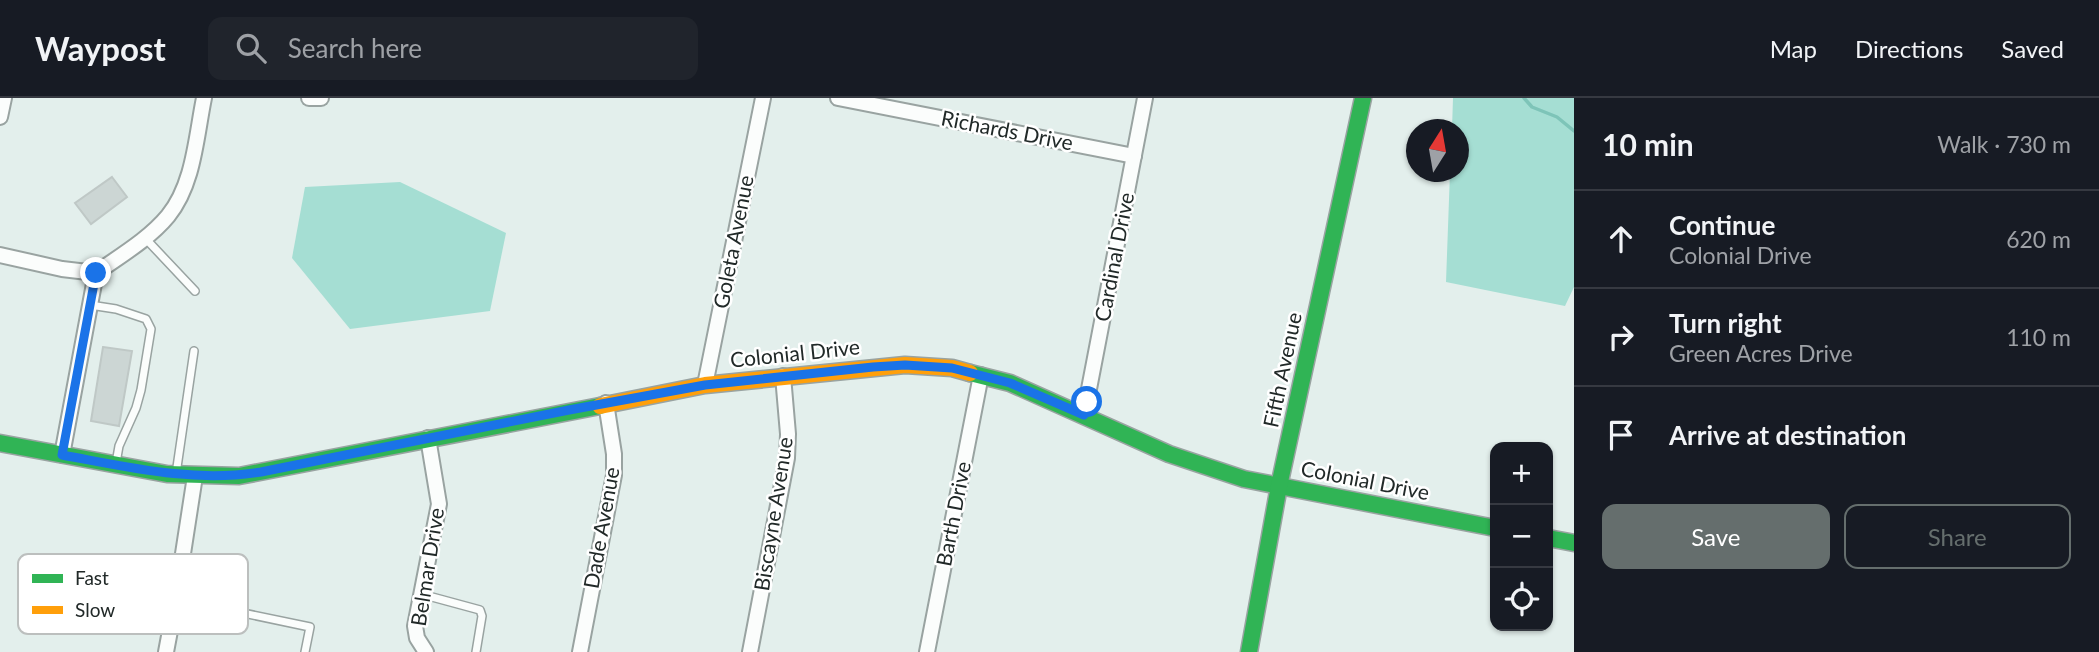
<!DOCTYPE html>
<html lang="en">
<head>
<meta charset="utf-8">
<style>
	:root { --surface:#171b24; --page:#20242c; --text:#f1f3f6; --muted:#9ea1a6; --line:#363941; --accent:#656e6d }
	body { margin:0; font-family:Lato,sans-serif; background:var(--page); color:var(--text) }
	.controls { position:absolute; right:21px; bottom:21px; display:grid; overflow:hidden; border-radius:14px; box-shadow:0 2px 5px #0004 }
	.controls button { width:63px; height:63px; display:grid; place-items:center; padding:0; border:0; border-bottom:2px solid var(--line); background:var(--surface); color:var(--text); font:35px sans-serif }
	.compass { position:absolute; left:1406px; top:21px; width:63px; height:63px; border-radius:50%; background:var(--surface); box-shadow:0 2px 5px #0004; rotate:11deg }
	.stop { position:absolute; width:21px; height:21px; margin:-16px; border:5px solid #1a73e8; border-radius:50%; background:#fff }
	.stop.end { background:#1a73e8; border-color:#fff; box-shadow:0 2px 7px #0008 }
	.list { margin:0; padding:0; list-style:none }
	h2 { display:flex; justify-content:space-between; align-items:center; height:91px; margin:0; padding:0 28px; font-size:30px }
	h2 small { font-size:23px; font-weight:400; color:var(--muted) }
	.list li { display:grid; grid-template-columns:46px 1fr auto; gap:21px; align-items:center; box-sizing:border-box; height:98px; padding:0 28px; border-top:2px solid var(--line) }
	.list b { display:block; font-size:26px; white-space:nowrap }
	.list p { margin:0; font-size:23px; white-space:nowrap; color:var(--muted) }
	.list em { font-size:23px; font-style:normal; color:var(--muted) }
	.actions { display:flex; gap:14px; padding:21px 28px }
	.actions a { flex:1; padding:16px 0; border:2px solid var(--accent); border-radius:14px; text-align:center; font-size:24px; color:var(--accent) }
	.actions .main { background:var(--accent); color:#fff }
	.icon { flex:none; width:38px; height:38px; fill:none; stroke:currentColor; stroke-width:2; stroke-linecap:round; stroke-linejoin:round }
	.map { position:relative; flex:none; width:1574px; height:554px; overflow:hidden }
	header { display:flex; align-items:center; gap:42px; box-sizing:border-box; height:98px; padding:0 35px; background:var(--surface); border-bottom:2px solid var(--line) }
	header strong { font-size:33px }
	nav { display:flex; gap:38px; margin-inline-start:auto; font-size:24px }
	.search { width:490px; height:63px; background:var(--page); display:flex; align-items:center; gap:18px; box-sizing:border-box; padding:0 24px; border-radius:14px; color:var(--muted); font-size:26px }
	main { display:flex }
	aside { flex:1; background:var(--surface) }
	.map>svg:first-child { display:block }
	.forest { fill:#a5ded3 }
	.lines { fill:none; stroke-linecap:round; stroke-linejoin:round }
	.stream { stroke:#7ec4b8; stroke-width:3.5 }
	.building { fill:#ccd6d4; stroke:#bfc8c6; stroke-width:2 }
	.lane-casing { stroke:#99a3a1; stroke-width:10 }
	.street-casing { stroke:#99a3a1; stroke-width:18 }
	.fast-casing { stroke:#99a3a1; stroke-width:19 }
	.slow-casing { stroke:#99a3a1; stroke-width:19 }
	.lane { stroke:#fbfdfc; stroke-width:7 }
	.street { stroke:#fbfdfc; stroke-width:14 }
	.fast { stroke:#30b455; stroke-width:16 }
	.slow { stroke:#ff9f0a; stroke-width:16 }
	.route { stroke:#1a73e8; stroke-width:9 }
	.labels { text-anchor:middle; stroke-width:5; stroke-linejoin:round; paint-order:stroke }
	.street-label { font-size:21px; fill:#212928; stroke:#fff }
	.key { fill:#fff; stroke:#bcbfbe; stroke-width:2 }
	.key-label { font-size:19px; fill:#212928 }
</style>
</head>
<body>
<header>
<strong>Waypost</strong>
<div class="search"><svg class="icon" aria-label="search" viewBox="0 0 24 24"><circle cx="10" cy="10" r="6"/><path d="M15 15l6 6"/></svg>Search here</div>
<nav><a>Map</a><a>Directions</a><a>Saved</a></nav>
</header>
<main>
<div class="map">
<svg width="1574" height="554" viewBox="0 0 1574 554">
	<rect width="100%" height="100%" fill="#e3efec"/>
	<g class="forest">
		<path d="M1453 0H1574V189L1565 208 1446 184 1450 74H1458V32L1452 31Z"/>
		<path d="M400 84 506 135 490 213 350 231 292 160 305 89Z"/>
	</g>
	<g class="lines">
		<path class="stream" d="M1524 0 1532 9 1557 19 1574 33"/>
	</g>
	<g class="building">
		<path d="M112 79 127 99 91 126 75 105Z"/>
		<path d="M103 249 132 253 119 328 91 323Z"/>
	</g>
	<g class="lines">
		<g class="lane-casing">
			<g id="lane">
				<path d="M145 140 195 193"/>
				<path d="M90 207 116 211 146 221 151 231 141 292 136 310 119 348 116 365"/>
				<path d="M176 376 194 253"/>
				<path d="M421 496 480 512 482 518 476 554"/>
				<path d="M176 501 310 529 305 554"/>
			</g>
		</g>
		<g class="street-casing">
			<g id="street">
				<path d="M309 0H321"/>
				<path d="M838 0 1134 58"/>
				<path d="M0 19 4 0"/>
				<path d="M0 157 62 171 96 175"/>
				<path d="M705 287 763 0"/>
				<path d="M1084 317 1145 0"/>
				<path d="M62 357 96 175C120 158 149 141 168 118 194 86 196 39 204 0"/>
				<path d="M166 554 176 501 195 378"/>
				<path d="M426 554 417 540 415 528 439 406 428 340"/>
				<path d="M580 554 614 377V356L606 305"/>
				<path d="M750 554 787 360 788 336 783 278"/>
				<path d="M927 554 981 277"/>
			</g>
		</g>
		<g class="fast-casing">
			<g id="fast">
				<path d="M970 275 1010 285 1169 356 1244 381 1495 430"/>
				<path d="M0 345 167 376 239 378 600 308"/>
				<path d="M1548 440 1574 445"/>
				<path d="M1249 554 1279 388 1363 0"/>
			</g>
		</g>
		<g class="slow-casing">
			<path id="slow" d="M600 308 705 287 905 267 952 270 970 275"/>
		</g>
		<use href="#lane" class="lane"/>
		<use href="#street" class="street"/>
		<use href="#fast" class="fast"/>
		<use href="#slow" class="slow"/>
	</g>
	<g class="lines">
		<path class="route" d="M96 175 62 357C128 369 193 385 261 374L569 312 705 287 873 269 905 267 952 270 1010 285 1084 317 1087 304"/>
	</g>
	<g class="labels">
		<g class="street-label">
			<text transform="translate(1007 33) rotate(11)" y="7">Richards Drive</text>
			<text transform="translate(734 144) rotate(-79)" y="7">Goleta Avenue</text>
			<text transform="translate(1115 159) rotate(-79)" y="7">Cardinal Drive</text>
			<text transform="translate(795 256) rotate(-6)" y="7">Colonial Drive</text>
			<text transform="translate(1283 272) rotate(-78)" y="7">Fifth Avenue</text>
			<text transform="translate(1365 383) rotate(11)" y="7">Colonial Drive</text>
			<text transform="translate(774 416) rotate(-81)" y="7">Biscayne Avenue</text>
			<text transform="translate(954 416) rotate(-79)" y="7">Barth Drive</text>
			<text transform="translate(602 430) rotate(-80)" y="7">Dade Avenue</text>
			<text transform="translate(428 469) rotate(-81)" y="7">Belmar Drive</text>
		</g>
	</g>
	<rect x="18" y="456" width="230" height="80" rx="10" class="key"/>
	<rect x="32" y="476" width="31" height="9" fill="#30b455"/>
	<rect x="32" y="508" width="31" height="8" fill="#ff9f0a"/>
	<g class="key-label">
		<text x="75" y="487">Fast</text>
		<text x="75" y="519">Slow</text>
	</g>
</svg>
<div class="controls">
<button>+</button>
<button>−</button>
<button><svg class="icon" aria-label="locate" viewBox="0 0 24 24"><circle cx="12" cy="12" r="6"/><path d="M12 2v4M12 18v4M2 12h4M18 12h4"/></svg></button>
</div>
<svg class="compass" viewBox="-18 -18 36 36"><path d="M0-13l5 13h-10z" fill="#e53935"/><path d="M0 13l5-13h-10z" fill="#9ea1a6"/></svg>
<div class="stop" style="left:1087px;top:304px"></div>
<div class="stop end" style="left:96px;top:175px"></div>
</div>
<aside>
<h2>10 min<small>Walk · 730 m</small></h2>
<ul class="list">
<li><svg class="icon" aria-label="ahead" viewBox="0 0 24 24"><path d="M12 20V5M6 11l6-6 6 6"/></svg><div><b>Continue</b><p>Colonial Drive</p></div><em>620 m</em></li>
<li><svg class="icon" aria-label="right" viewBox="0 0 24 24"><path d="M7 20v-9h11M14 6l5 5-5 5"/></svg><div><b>Turn right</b><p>Green Acres Drive</p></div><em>110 m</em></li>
<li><svg class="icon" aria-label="arrive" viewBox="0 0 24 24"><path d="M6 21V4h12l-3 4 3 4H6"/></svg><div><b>Arrive at destination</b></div></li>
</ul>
<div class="actions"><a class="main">Save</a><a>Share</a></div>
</aside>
</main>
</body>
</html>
